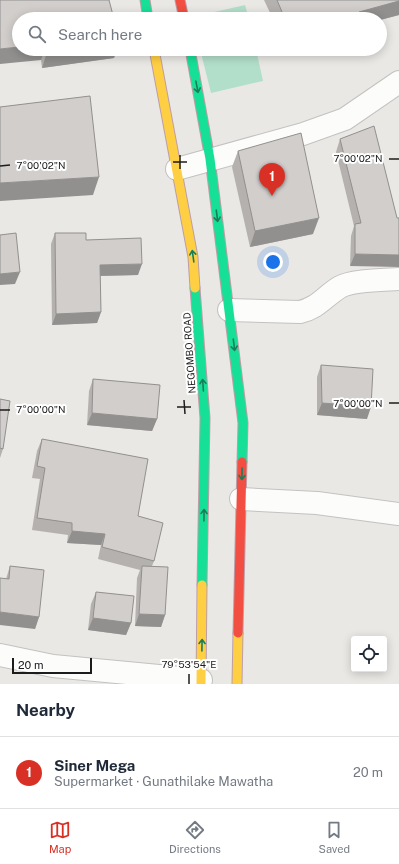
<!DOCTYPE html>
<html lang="en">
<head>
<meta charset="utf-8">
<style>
	:root { --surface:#fff; --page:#f6f6f7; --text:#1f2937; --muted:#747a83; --line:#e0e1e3; --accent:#d93025 }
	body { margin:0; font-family:"Public Sans",sans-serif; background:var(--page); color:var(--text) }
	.controls { position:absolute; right:12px; bottom:12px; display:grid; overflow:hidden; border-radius:4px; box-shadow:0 2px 10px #0003 }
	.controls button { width:36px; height:36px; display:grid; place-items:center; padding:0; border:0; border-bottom:1px solid var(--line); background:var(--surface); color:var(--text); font:20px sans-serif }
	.scale { position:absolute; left:12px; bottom:10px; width:80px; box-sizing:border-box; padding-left:4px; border:2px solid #1c1c1c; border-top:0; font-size:11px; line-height:14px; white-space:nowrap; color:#1c1c1c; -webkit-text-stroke:3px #fff; paint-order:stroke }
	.you { position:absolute; left:273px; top:262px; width:14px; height:14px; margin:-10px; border:3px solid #fff; border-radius:50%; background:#1a73e8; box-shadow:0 0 0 6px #1a73e833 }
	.badge { display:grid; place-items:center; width:26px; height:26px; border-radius:50%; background:var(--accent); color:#fff; font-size:13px; font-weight:700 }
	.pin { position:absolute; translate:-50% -33px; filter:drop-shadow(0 1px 2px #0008) }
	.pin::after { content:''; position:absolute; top:21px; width:14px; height:12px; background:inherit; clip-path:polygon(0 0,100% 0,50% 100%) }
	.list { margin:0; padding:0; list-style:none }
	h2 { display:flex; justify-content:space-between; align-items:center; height:52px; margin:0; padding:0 16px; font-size:17px }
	h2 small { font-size:13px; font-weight:400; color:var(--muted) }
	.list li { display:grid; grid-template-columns:26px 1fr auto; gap:12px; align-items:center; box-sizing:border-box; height:72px; padding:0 16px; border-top:1px solid var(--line) }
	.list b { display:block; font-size:15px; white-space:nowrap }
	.list p { margin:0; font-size:13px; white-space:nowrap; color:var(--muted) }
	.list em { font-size:13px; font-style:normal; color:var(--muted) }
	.icon { flex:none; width:22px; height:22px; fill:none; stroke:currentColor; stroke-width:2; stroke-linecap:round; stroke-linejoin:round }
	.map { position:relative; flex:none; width:399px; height:684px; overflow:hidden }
	.search { position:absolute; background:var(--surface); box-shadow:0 2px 10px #0003; left:12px; right:12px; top:12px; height:44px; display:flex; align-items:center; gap:10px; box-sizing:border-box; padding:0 14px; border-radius:22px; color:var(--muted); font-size:15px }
	.sheet { height:124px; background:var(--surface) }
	nav { display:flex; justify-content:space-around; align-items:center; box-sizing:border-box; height:56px; border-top:1px solid var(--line); background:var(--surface); font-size:11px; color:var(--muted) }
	nav a { display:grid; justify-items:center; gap:2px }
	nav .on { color:var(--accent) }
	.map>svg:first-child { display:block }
	.pitch { fill:#b2dfca }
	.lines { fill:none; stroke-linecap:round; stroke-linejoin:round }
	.street-casing { stroke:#c3c2c1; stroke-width:24 }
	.fast-casing { stroke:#bd9ea8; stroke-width:11 }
	.slow-casing { stroke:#bd9ea8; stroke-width:11 }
	.jam-casing { stroke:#bd9ea8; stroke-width:11 }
	.street { stroke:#fcfcfb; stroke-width:22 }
	.fast { stroke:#16e098; stroke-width:9 }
	.slow { stroke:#ffcf43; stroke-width:9 }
	.jam { stroke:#f24e42; stroke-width:9 }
	.wall { fill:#b4b1af }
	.shaded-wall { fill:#92908f }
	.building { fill:#d1cecc; stroke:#92908f }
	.oneway { stroke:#197e5a }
	.ticks { fill:none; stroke:#1c1c1c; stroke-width:1.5 }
	.labels { text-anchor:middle; stroke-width:4; stroke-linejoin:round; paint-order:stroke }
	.street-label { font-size:10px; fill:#1c1c1c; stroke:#fff }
	.ticks-label { font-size:10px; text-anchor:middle; fill:#1c1c1c; stroke:#fff; stroke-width:4; stroke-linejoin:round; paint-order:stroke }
</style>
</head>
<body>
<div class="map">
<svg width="399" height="684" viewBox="0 0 399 684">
	<rect width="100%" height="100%" fill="#eae8e5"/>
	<g class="pitch">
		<path d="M245 5 249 19H193V17Z"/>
		<path d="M200 49H256L263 81 211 93Z"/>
	</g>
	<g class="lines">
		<g class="street-casing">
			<g id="street">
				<path d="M177 169 303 134 345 119 399 82"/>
				<path d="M229 310 300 312C318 308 325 296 340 287 352 280 384 280 399 279"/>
				<path d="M241 499 317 503 399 514"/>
				<path d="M0 655 53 666 201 680"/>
			</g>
		</g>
		<g class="fast-casing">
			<g id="fast">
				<path d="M145 0 148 19"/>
				<path d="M190 49 210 159 243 423 242 462"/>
				<path d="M195 288 205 418 202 585"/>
			</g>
		</g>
		<g class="slow-casing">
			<g id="slow">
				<path d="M154 49 193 257 195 288"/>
				<path d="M201 684 202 585"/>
				<path d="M237 684 238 633"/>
			</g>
		</g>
		<g class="jam-casing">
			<g id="jam">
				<path d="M180 0 184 19"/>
				<path d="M238 633 242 462"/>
			</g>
		</g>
		<use href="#street" class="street"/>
		<use href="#fast" class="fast"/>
		<use href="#slow" class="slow"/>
		<use href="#jam" class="jam"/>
	</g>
	<g class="wall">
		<path d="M264 0H399V15L380 20V19H273Z"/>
		<path d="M19 49H117L114 58 42 68 41 60Z"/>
		<path d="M310 49H334L311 56Z"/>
		<path d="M340 139 397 218 350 266 351 236 354 226 336 152Z"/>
		<path d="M238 151 313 234 250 247 232 167Z"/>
		<path d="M55 233 86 240 138 275 100 276 101 312 97 323 52 325 51 244Z"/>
		<path d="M321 365 367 419 317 415V377Z"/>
		<path d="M93 379 157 419 152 431 87 425 89 391Z"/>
		<path d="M0 399 3 449 0 458Z"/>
		<path d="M42 439 138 516 154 561 152 566 165 615 161 627 135 626 137 578 140 570 98 559 101 545 67 543 68 535 32 530 40 479 32 478 37 451Z"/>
		<path d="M10 566 39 617 35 629 6 579Z"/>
		<path d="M96 592 131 623 126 635 88 630 91 604Z"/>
	</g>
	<g class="shaded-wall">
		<path d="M399 1V15L380 20V19H356L359 12Z"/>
		<path d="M311 17 310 19H302Z"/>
		<path d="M19 47V49H45L41 60 0 64V49Z"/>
		<path d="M68 49H117L114 58 42 68 47 52Z"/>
		<path d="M314 49H334L311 56Z"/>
		<path d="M99 177 93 195 0 201V183Z"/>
		<path d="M319 218 313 234 250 247 255 231Z"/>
		<path d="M355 254 399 255V267L350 266Z"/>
		<path d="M142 264 138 275 96 276 100 265Z"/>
		<path d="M20 272 15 284 0 285V274Z"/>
		<path d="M101 312 97 323 52 325 56 314Z"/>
		<path d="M322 403 371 407 367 419 317 415Z"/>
		<path d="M92 413 157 419 152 431 87 425Z"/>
		<path d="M72 531 105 534 101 545 67 543Z"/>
		<path d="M0 612 39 617 35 629 0 625Z"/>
		<path d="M139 614 165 615 161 627 135 626Z"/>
		<path d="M93 618 131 623 126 635 88 630Z"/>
	</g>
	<g class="building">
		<path d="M0 0H109L114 19H19V47L0 49Z"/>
		<path d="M277 0H399V1L359 12 361 19H312L311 17 302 19H285Z"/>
		<path d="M47 49H68L47 52Z"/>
		<path d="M90 96 99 177 0 183V107Z"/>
		<path d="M374 126 397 218H399V255L355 254V224L361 223 340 139Z"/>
		<path d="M301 133 319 218 255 231 238 151Z"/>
		<path d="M16 233 20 272 0 274V235Z"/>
		<path d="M55 233H86V240L141 238 142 264 100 265 101 312 56 314Z"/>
		<path d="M321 365 373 369 371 407 322 403Z"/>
		<path d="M93 379 160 385 157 419 92 413Z"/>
		<path d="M0 399 10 401 3 449 0 448Z"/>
		<path d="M42 439 148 459 138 516 163 523 154 561 102 547 105 534 72 531V523L37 518 45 468 37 466Z"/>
		<path d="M10 566 44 570 39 617 0 612V578L9 579Z"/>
		<path d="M142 566 168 567 165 615 139 614Z"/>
		<path d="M96 592 134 596 131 623 93 618Z"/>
	</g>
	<defs><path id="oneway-shaft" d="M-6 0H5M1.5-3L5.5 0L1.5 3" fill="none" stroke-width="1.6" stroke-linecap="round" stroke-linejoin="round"/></defs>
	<g class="oneway">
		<use href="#oneway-shaft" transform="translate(197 87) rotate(79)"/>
		<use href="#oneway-shaft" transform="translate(217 216) rotate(83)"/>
		<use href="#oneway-shaft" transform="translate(193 256) rotate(-98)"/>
		<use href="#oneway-shaft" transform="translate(234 345) rotate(83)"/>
		<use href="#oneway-shaft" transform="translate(203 385) rotate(-94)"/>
		<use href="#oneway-shaft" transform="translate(242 474) rotate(91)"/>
		<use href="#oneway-shaft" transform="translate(204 515) rotate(-89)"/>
		<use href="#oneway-shaft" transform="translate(202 645) rotate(-89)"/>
	</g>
	<path class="ticks" d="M180 155V169M389 159H399M173 162H187M0 166 10 165M184 400 185 414M389 403H399M177 407H191M0 410H10M189 674V684"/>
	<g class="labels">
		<g class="street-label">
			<text transform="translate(189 353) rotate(-94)" y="4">NEGOMBO ROAD</text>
		</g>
	</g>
	<g class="ticks-label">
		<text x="358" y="162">7°00'02"N</text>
		<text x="41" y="169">7°00'02"N</text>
		<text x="358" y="407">7°00'00"N</text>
		<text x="41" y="413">7°00'00"N</text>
		<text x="189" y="668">79°53'54"E</text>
	</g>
</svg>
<div class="controls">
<button><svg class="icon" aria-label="locate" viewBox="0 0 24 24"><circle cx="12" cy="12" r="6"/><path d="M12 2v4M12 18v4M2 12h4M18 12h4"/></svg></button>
</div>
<div class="scale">20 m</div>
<div class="you"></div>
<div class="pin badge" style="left:272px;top:196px">1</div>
<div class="search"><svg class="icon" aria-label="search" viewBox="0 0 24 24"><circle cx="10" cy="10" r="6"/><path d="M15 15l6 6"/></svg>Search here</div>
</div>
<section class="sheet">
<h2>Nearby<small></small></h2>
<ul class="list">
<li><span class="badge">1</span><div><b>Siner Mega</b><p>Supermarket · Gunathilake Mawatha</p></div><em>20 m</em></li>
</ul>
</section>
<nav>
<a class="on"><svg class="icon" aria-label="map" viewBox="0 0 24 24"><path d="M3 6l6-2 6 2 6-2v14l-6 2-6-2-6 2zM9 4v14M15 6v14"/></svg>Map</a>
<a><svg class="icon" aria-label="directions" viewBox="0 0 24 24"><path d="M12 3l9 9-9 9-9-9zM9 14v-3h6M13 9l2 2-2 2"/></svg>Directions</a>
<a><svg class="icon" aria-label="saved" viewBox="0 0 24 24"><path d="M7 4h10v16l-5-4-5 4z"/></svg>Saved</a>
</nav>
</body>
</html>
